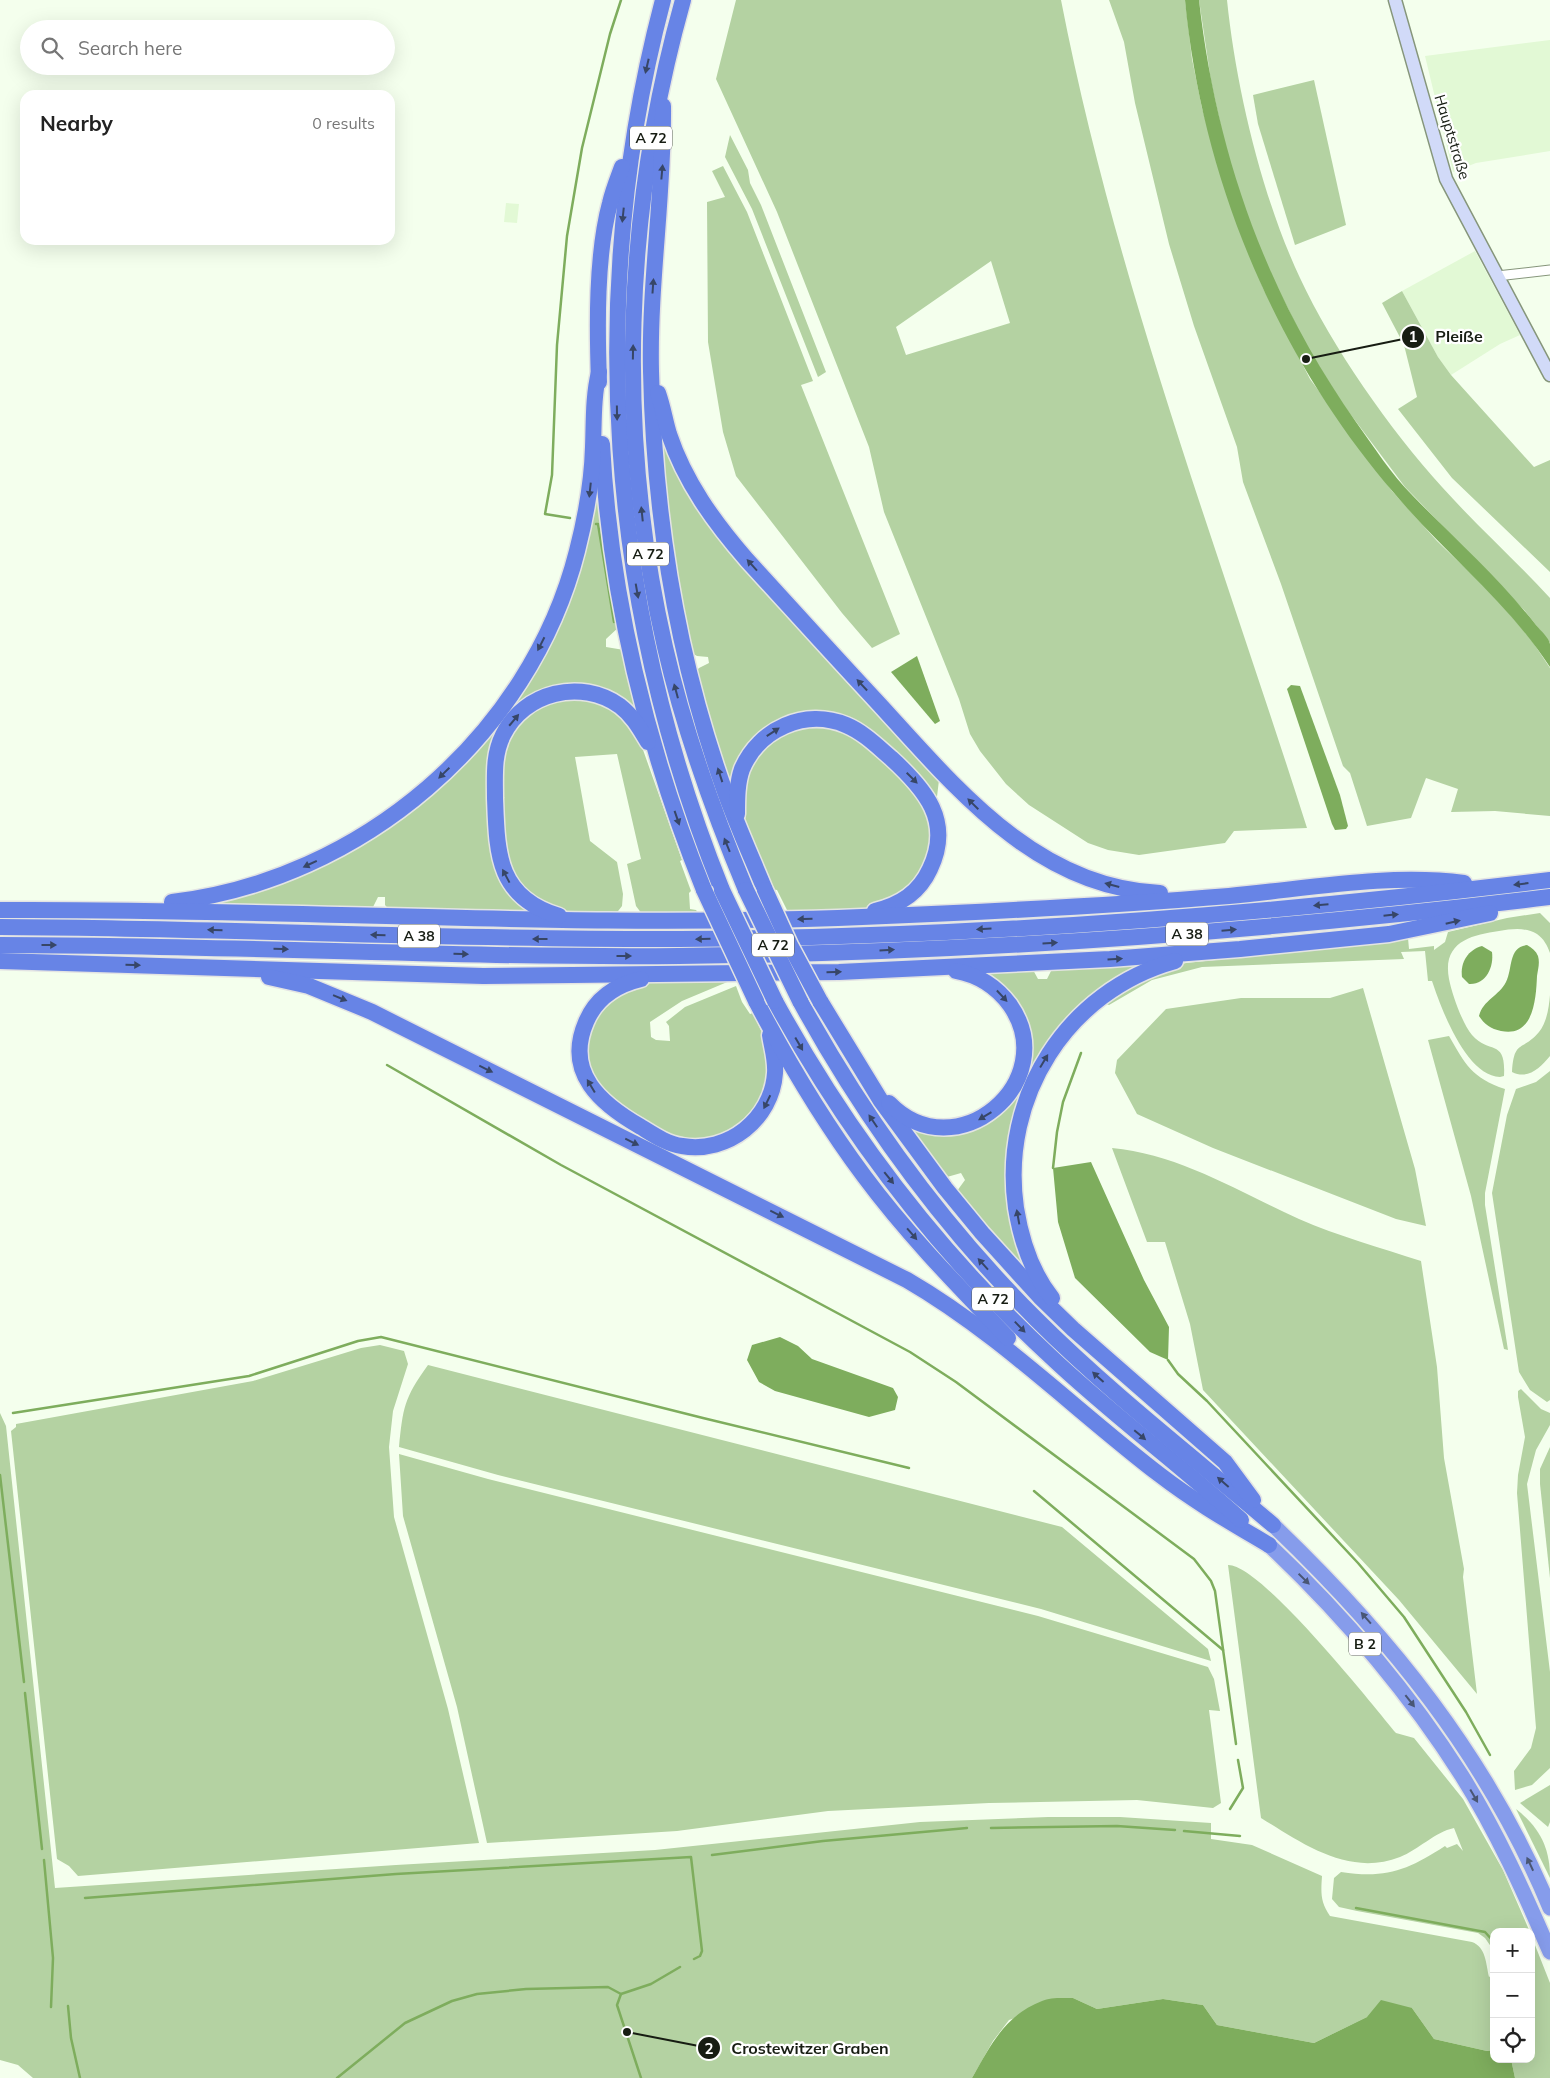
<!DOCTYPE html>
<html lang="en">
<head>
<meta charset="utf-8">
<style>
	:root { --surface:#fff; --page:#f2f2f2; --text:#222; --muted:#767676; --line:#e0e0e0 }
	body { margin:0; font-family:Mulish,sans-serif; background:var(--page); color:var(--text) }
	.controls { position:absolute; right:15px; bottom:15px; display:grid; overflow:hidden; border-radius:10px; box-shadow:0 5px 20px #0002 }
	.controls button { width:45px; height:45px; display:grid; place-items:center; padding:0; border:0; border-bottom:1px solid var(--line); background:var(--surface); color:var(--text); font:25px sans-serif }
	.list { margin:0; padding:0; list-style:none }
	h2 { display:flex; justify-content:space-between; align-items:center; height:65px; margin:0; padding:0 20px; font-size:21px }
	h2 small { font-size:16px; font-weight:400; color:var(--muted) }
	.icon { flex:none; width:28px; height:28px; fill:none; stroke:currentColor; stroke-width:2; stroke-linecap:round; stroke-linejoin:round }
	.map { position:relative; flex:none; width:1550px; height:2078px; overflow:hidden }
	.search { position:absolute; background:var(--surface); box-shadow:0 5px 20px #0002; left:20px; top:20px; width:375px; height:55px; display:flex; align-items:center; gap:12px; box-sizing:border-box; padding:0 18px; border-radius:28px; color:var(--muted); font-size:19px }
	.panel { position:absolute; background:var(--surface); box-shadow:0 5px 20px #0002; left:20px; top:90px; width:375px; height:155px; border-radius:15px }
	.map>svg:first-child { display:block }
	.built { fill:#e2f9d5 }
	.green { fill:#b4d2a2; fill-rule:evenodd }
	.water { fill:#7ead5d }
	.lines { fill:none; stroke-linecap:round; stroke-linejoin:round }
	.stream { stroke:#7ead5d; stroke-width:2.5 }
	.minor-casing { stroke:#86967b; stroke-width:11 }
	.secondary-casing { stroke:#86967b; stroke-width:15 }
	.trunk-casing { stroke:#e3e4e3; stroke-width:18 }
	.motorway-casing { stroke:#e3e4e3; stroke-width:19 }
	.minor { stroke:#fff; stroke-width:9 }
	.secondary { stroke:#d1daf8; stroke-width:12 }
	.trunk { stroke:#869ceb; stroke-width:15 }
	.motorway { stroke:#6784e6; stroke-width:16 }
	.motorway-bridge-casing { stroke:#e3e4e3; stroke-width:19; stroke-linecap:butt }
	.motorway-bridge { stroke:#6784e6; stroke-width:16 }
	.oneway { fill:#374667 }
	.oneway2 { fill:#495674 }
	.labels { text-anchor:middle; stroke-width:4.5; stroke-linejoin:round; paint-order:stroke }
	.shield { fill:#fff; stroke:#5d615a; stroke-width:1 }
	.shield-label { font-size:14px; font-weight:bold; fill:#171d13 }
	.street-label { font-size:15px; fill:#171d13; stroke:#fff }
	.leader { fill:none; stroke:#171d13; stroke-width:2 }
	.callout-dot { fill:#171d13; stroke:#fff; stroke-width:2 }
	.mark-label { font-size:15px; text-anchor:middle; font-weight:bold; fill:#fff }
	.callout-label { font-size:16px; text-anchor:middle; font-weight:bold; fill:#171d13; stroke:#fff; stroke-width:4.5; stroke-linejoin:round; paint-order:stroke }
</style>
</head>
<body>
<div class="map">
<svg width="1550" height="2078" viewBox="0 0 1550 2078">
	<rect width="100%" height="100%" fill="#f4ffed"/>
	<g class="built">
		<path d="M1550 40V151L1476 163 1453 172 1425 56Z"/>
		<path d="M506 203 519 204 517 223 504 222Z"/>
		<path d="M1475 251 1520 335 1500 344 1451 375 1438 357 1402 291Z"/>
	</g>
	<g class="green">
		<path d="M736 0H1061C1116 283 1220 554 1307 828L1234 831 1225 843 1139 855 1108 850 1088 843 1029 805 1006 784 980 751 970 734 959 699 884 512 869 447 777 212 716 79ZM991 261 1010 323 906 355 896 327Z"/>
		<path d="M1109 0H1185L1192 59 1202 108 1226 192 1263 288 1310 379 1392 491 1437 541 1496 598 1532 641 1550 668V816L1495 811 1451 812 1458 789 1426 778 1411 818 1367 826 1350 773 1343 766 1281 584 1243 482 1237 447 1194 326 1169 244 1135 103 1124 42Z"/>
		<path d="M1199 0H1227C1236 88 1262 197 1300 278 1332 347 1390 430 1442 487 1477 526 1515 560 1550 598V643L1525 611 1405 487 1342 403 1307 347 1264 260 1246 214 1226 150 1211 81Z"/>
		<path d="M1314 80 1346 225 1295 245 1258 124 1253 95Z"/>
		<path d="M730 135 748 170 750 183 761 205 826 372 818 377 752 209 725 157Z"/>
		<path d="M723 166 747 212 813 381 801 385 900 634 872 648 842 613 736 476 723 432 708 342 707 202 725 197 712 171Z"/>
		<path d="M1402 291 1438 357 1451 375 1534 467 1550 460V572L1452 478 1398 409 1417 397 1404 345 1382 303Z"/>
		<path d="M660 432 681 481 714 532 939 780 936 805 870 735 785 717 763 729 730 789 694 674 699 668 709 663 708 657 697 656 690 652 674 582Z"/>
		<path d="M597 485 620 626 606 639V647L624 650 641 720 588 688 512 714 491 834 536 915 392 913 385 905V897H378L372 909 205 906 262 889 342 854 514 699Z"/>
		<path d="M564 696C574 698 587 697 596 700 618 709 631 727 642 747L682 860 680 861 691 891 689 893 690 909 696 910 699 914H642L636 906 627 864 641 859 617 754 575 757 590 841 617 862 623 894 622 906 615 915 571 914 550 910 517 886 500 826 504 744 533 708Z"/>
		<path d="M813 724 845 731 861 741 916 792 929 818 931 846 921 872 907 890 873 908 788 912 777 890 771 889 743 816 745 773 773 738Z"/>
		<path d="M1540 913 1550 923V953C1547 945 1544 939 1537 934 1525 927 1512 929 1499 931 1471 935 1442 942 1449 979 1452 994 1462 1023 1472 1035 1490 1055 1506 1038 1504 1076L1500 1077C1466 1076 1441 1008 1432 981H1428L1425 951 1401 952 1404 959 1202 967 1152 980 1109 1005 1101 1002 1163 969 1186 963 1324 949 1408 938 1409 949 1434 946V950L1445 942 1448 932 1507 918Z"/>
		<path d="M1167 957 1086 1003 1010 1140 1035 1282 957 1191 965 1180 961 1173 947 1177 908 1125 993 1117 1028 1042 977 972 1032 968 1038 979H1047L1054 965Z"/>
		<path d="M732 980 682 1001 650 1022 651 1037 656 1040 670 1041 669 1026 666 1022 685 1007 736 986 742 1002 750 1014 753 1013 765 1039 770 1077 759 1107 728 1135 688 1141 667 1135 601 1092 587 1062 589 1028 606 1001 646 982Z"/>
		<path d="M1363 988 1415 1169 1426 1226 1396 1219 1213 1148 1137 1114 1115 1073 1117 1060 1166 1009 1241 998H1330Z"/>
		<path d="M1550 995V1056C1540 1068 1528 1080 1512 1072 1514 1039 1522 1052 1539 1032 1547 1022 1549 1007 1550 995Z"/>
		<path d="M1449 1036C1465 1064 1472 1078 1505 1089L1485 1193V1205L1508 1350 1504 1349 1471 1196 1428 1040Z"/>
		<path d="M1550 1071V1400L1547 1402 1530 1390 1519 1372 1492 1193 1507 1115 1516 1089 1536 1082Z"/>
		<path d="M1112 1148C1179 1154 1239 1192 1299 1219 1338 1236 1381 1248 1421 1261L1437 1367 1444 1458 1464 1569 1463 1577 1477 1694 1399 1600 1203 1390 1190 1324 1165 1242H1147Z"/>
		<path d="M380 1345 404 1351 408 1364 393 1411 389 1447 394 1517 448 1709 479 1843 78 1876 69 1866 57 1859 11 1431 16 1427V1424L253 1381 361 1348Z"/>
		<path d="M428 1365 1062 1527 1208 1649 1211 1661 1041 1609 498 1475 399 1447C403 1408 404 1398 428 1365Z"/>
		<path d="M1521 1389 1541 1409 1550 1413V1425L1536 1450 1527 1484 1550 1672V1768L1532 1785 1515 1790 1514 1771 1531 1748 1536 1728 1517 1493 1518 1475 1525 1437 1518 1397V1391Z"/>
		<path d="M0 1413 6 1426 55 1888 396 1865 655 1850 920 1822 1048 1817H1120L1211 1823V1839L1252 1845 1322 1876C1321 1892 1320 1902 1330 1916L1472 1942C1486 1947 1486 1964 1489 1977L1494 1974V2050L1487 2051 1434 2039 1412 2008 1367 2017 1314 2043 1217 2025 1203 2005 1163 1999 1097 2009 1073 1998 1009 2020 993 2041 972 2078H33L18 2065 0 2060Z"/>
		<path d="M1550 1447V1578L1540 1484V1469Z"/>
		<path d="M399 1454 488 1479 1038 1616 1208 1667 1214 1679 1220 1711 1209 1710 1221 1803 1213 1808 1137 1800 989 1803 828 1811 677 1831 487 1843 457 1707 403 1516Z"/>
		<path d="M1228 1565C1261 1564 1372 1704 1396 1733L1414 1738 1463 1799 1503 1870 1530 1932H1494V1951L1485 1938 1478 1933 1357 1911 1339 1907 1332 1899 1334 1878 1341 1872C1386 1879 1408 1870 1445 1846L1447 1848 1457 1844 1463 1851 1454 1828C1435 1832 1418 1850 1400 1857 1349 1877 1303 1844 1261 1818Z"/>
		<path d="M1550 1785V1822L1548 1827 1520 1803Z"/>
		<path d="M1516 1809C1540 1828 1550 1848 1550 1878Z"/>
		<path d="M1531 1935 1550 1983V2078H1515L1511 2059H1531Z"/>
	</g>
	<g class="water">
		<path d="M1185 0H1199C1216 153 1267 296 1356 422 1374 447 1391 474 1413 496 1454 538 1500 579 1536 625 1541 631 1549 638 1550 644 1550 651 1550 660 1550 667 1507 601 1444 553 1394 493 1276 356 1202 180 1185 0Z"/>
		<path d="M917 656 940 721 935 724 891 672Z"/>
		<path d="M1291 685 1300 686 1340 795 1348 826 1346 829 1335 830 1332 824 1287 689Z"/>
		<path d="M1527 945C1532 948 1536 951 1538 956 1540 963 1538 969 1537 976 1536 998 1534 1038 1501 1031 1491 1029 1484 1024 1479 1016 1483 1000 1499 996 1506 982 1513 968 1508 947 1527 945Z"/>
		<path d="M1482 946 1492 952C1494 967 1486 985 1469 984L1462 977C1460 962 1468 950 1482 946Z"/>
		<path d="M1091 1162 1144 1280 1169 1327 1168 1360 1150 1352 1075 1278 1058 1222 1053 1168Z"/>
		<path d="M780 1337 798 1346 812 1359 893 1388 898 1397 895 1410 869 1417 775 1391 759 1382 747 1360 752 1345Z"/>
		<path d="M1073 1998 1097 2009 1163 1999 1203 2005 1217 2025 1314 2043 1367 2017 1381 2000 1412 2008 1434 2039 1487 2051 1494 2050V2059H1511L1515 2078H972C991 2045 1004 2016 1042 2001 1050 1997 1064 1998 1073 1998Z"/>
	</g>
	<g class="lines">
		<g class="stream">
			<path d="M570 518 545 514 552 475 557 345 567 236 582 148 610 34 621 0"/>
			<path d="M596 524H598L614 622"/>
			<path d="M387 1065 561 1165 910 1352 956 1382 1194 1559 1211 1581 1215 1591 1236 1744"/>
			<path d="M1053 1168 1057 1132 1063 1102 1081 1053"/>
			<path d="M1168 1360 1178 1374 1207 1401 1358 1563 1404 1617 1466 1712 1490 1755"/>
			<path d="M13 1413 249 1376 358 1341 381 1337 703 1418 909 1468"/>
			<path d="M0 1475 24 1682"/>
			<path d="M1034 1491 1223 1650"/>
			<path d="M25 1693 42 1849"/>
			<path d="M1230 1809 1243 1788 1238 1760"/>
			<path d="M991 1828 1117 1826 1175 1830"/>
			<path d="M1184 1831 1240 1836"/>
			<path d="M712 1855 823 1841 967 1828"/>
			<path d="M44 1860 53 1958 51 2007"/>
			<path d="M85 1898 396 1874 691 1857 702 1951 700 1956 694 1959"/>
			<path d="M1356 1908 1485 1932 1494 1942"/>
			<path d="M621 1994 617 2005 641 2078"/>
			<path d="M68 2006 71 2038 80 2078"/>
			<path d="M337 2078 405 2023 452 2001 477 1994 526 1989 608 1987 621 1994 651 1984 680 1967"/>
		</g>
		<g class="minor-casing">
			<path id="minor" d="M1497 276 1550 270"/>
		</g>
		<g class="secondary-casing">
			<path id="secondary" d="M1395 0 1446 179 1550 375"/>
		</g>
		<g class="trunk-casing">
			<g id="trunk">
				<path d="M1273 1525C1390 1637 1487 1757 1550 1908"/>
				<path d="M1269 1545C1343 1615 1408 1691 1462 1776 1497 1832 1524 1892 1550 1952"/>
			</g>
		</g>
		<g class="motorway-casing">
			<g id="motorway">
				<path d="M663 0C585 295 608 607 722 890"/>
				<path d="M683 0C624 210 616 434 665 647 684 730 713 811 746 890"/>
				<path d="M663 106C664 195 649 282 651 371 654 514 676 654 724 789 736 823 751 856 765 890"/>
				<path d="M599 382C597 327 596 255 610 203 613 190 618 178 622 167"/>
				<path d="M658 393C663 407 665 421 669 434 685 482 714 522 747 560 791 608 835 657 880 705 956 788 1037 888 1160 893"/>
				<path d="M602 444C610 596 647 749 704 890"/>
				<path d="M737 814C737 799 737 783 742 769 759 729 805 708 846 725 863 732 877 746 891 758 925 789 953 821 930 869 919 893 900 905 875 911"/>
				<path d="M172 902C360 880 530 737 577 551 586 516 592 482 593 447 594 421 593 397 599 372"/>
				<path d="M0 910C287 908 574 929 862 917 984 912 1107 906 1229 896 1306 889 1388 873 1464 883"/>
				<path d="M559 916C497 897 497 854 495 798 495 776 493 755 503 735 524 692 581 678 620 706 633 716 640 729 648 742"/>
				<path d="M0 927C226 928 452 940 679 939 970 938 1261 915 1550 880"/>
				<path d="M0 945C226 945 452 958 679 956 970 953 1261 932 1550 897"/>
				<path d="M0 961 483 976 839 972 1110 959 1240 949 1389 934 1490 913"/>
				<path d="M269 977 309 986 372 1012 907 1280C1000 1334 1075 1410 1160 1475 1195 1502 1232 1523 1269 1545"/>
				<path d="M641 979C616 985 596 998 586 1022 564 1073 601 1104 641 1127 654 1135 667 1144 682 1146 728 1154 772 1119 775 1073 776 1060 772 1048 770 1035"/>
				<path d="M756 1001C788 1062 823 1121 864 1176 907 1234 958 1286 1008 1338"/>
				<path d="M775 1001C847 1133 939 1253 1049 1355 1110 1413 1178 1463 1241 1520"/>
				<path d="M800 1001C864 1118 942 1225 1036 1319 1110 1393 1193 1457 1273 1525"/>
				<path d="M820 1001 881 1101 945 1188 982 1233 1040 1297 1073 1329 1225 1462 1253 1500"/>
				<path d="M889 1103C956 1172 1063 1081 1010 1005 996 986 978 975 956 971"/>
				<path d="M1052 1298C1032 1273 1021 1239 1016 1208 1000 1097 1067 991 1175 961"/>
			</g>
		</g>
		<use href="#minor" class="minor"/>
		<use href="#secondary" class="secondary"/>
		<use href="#trunk" class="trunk"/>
		<use href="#motorway" class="motorway"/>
		<g class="motorway-bridge-casing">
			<g id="motorway-bridge">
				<path d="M704 890 756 1001"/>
				<path d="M722 890 775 1001"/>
				<path d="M746 890 800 1001"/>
				<path d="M765 890 790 945 820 1001"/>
			</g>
		</g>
		<use href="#motorway-bridge" class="motorway-bridge"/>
	</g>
	<defs><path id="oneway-solid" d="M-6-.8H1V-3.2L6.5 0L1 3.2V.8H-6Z" transform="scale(1.25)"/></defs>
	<g class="oneway">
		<use href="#oneway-solid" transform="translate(647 66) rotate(103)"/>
		<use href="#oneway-solid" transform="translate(662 172) rotate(-85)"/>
		<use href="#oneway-solid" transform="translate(623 215) rotate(96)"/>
		<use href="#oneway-solid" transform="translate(653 286) rotate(-86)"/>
		<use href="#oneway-solid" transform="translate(633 352) rotate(-89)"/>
		<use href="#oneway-solid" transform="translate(617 413) rotate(89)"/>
		<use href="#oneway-solid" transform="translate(590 490) rotate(96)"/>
		<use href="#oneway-solid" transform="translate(642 514) rotate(-96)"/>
		<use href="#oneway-solid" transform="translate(752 565) rotate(-132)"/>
		<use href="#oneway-solid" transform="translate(637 591) rotate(80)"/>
		<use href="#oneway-solid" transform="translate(541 644) rotate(117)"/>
		<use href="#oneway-solid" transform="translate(862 685) rotate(-133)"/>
		<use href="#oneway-solid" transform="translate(676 691) rotate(-105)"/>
		<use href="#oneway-solid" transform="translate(514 720) rotate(-50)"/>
		<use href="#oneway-solid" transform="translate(773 732) rotate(-33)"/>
		<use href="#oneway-solid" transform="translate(444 773) rotate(136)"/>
		<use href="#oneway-solid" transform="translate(720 775) rotate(-108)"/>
		<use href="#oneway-solid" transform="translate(912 778) rotate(45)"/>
		<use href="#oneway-solid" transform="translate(973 804) rotate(-135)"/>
		<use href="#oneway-solid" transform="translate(677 818) rotate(71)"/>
		<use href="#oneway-solid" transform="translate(727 845) rotate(-112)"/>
		<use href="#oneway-solid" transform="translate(310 864) rotate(155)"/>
		<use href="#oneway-solid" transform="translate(506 876) rotate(-118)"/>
		<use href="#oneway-solid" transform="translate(1521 884) rotate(173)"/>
		<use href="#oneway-solid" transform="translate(1112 885) rotate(-165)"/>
		<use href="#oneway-solid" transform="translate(1321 905) rotate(175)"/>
		<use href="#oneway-solid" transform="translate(1391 915) rotate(-6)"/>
		<use href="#oneway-solid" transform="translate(805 919) rotate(178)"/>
		<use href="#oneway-solid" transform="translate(1453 922) rotate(-13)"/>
		<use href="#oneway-solid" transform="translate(984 929) rotate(177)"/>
		<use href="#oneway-solid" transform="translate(215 930) rotate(-179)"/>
		<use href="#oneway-solid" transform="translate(1229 930) rotate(-5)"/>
		<use href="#oneway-solid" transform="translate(378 935) rotate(-178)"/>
		<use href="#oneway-solid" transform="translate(540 939) rotate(-180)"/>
		<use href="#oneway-solid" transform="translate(703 939) rotate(179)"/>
		<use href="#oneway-solid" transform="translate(1050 943) rotate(-3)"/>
		<use href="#oneway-solid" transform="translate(49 945)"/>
		<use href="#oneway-solid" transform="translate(281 949) rotate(2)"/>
		<use href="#oneway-solid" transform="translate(887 950) rotate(-3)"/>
		<use href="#oneway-solid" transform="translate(461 954) rotate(1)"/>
		<use href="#oneway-solid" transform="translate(624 956)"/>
		<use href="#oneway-solid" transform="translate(1115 959) rotate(-4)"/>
		<use href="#oneway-solid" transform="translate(133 965) rotate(1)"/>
		<use href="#oneway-solid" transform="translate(834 972) rotate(-1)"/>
		<use href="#oneway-solid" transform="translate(1002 996) rotate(47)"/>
		<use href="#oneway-solid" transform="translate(340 998) rotate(22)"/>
		<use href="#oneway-solid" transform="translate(799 1044) rotate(60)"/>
		<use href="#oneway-solid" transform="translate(1044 1061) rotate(-59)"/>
		<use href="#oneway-solid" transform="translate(486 1069) rotate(26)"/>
		<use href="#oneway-solid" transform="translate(591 1086) rotate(-121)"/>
		<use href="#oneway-solid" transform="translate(767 1102) rotate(116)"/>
		<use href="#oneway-solid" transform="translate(985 1116) rotate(149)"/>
		<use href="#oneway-solid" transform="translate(873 1121) rotate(-124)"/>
		<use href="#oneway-solid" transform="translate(632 1142) rotate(26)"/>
		<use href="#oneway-solid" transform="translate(889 1178) rotate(51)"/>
		<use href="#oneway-solid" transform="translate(777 1214) rotate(26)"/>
		<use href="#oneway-solid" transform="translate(1018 1217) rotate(-100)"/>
		<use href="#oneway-solid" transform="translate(912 1234) rotate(49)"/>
		<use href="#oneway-solid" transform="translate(983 1264) rotate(-132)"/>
		<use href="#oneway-solid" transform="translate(1020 1327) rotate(46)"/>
		<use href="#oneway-solid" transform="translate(1098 1377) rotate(-138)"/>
		<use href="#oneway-solid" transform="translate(1140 1435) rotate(40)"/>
		<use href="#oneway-solid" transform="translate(1223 1482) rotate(-139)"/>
	</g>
	<g class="oneway2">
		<use href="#oneway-solid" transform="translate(1304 1579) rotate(44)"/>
		<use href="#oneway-solid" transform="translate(1366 1618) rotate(-131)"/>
		<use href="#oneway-solid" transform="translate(1410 1701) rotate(52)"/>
		<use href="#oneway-solid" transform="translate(1474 1796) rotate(60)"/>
		<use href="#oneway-solid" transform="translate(1530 1864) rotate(-115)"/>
	</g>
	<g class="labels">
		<g class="shield">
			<rect x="630" y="126.5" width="42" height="23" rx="4"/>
			<rect x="627" y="542.5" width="42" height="23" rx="4"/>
			<rect x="1166" y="922.5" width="42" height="23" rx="4"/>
			<rect x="398" y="924.5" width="42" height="23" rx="4"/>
			<rect x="752" y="933.5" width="42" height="23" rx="4"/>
			<rect x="972" y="1287.5" width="42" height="23" rx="4"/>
			<rect x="1349" y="1632.5" width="32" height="23" rx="4"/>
		</g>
		<g class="shield-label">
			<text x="651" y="143">A 72</text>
			<text x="648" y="559">A 72</text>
			<text x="1187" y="939">A 38</text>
			<text x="419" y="941">A 38</text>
			<text x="773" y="950">A 72</text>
			<text x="993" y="1304">A 72</text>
			<text x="1365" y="1649">B 2</text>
		</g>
		<g class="street-label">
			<text transform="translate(1452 137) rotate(73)" y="5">Hauptstraße</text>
		</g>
	</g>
	<path class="leader" d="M1306 359L1413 337M627 2032L709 2048"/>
	<g class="callout-dot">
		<circle cx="1306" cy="359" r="5"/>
		<circle cx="627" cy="2032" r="5"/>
		<circle cx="1413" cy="337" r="12"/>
		<circle cx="709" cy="2048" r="12"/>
	</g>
	<g class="mark-label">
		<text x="1413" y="342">1</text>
		<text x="709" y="2054">2</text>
	</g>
	<g class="callout-label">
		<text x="1459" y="342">Pleiße</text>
		<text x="810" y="2054">Crostewitzer Graben</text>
	</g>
</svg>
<div class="controls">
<button>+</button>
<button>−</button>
<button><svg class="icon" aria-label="locate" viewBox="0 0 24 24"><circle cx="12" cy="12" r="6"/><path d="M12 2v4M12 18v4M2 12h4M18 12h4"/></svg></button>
</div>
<div class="search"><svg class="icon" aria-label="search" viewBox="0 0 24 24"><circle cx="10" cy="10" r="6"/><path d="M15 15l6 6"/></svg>Search here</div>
<section class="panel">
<h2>Nearby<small>0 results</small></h2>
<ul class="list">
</ul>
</section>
</div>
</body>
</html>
